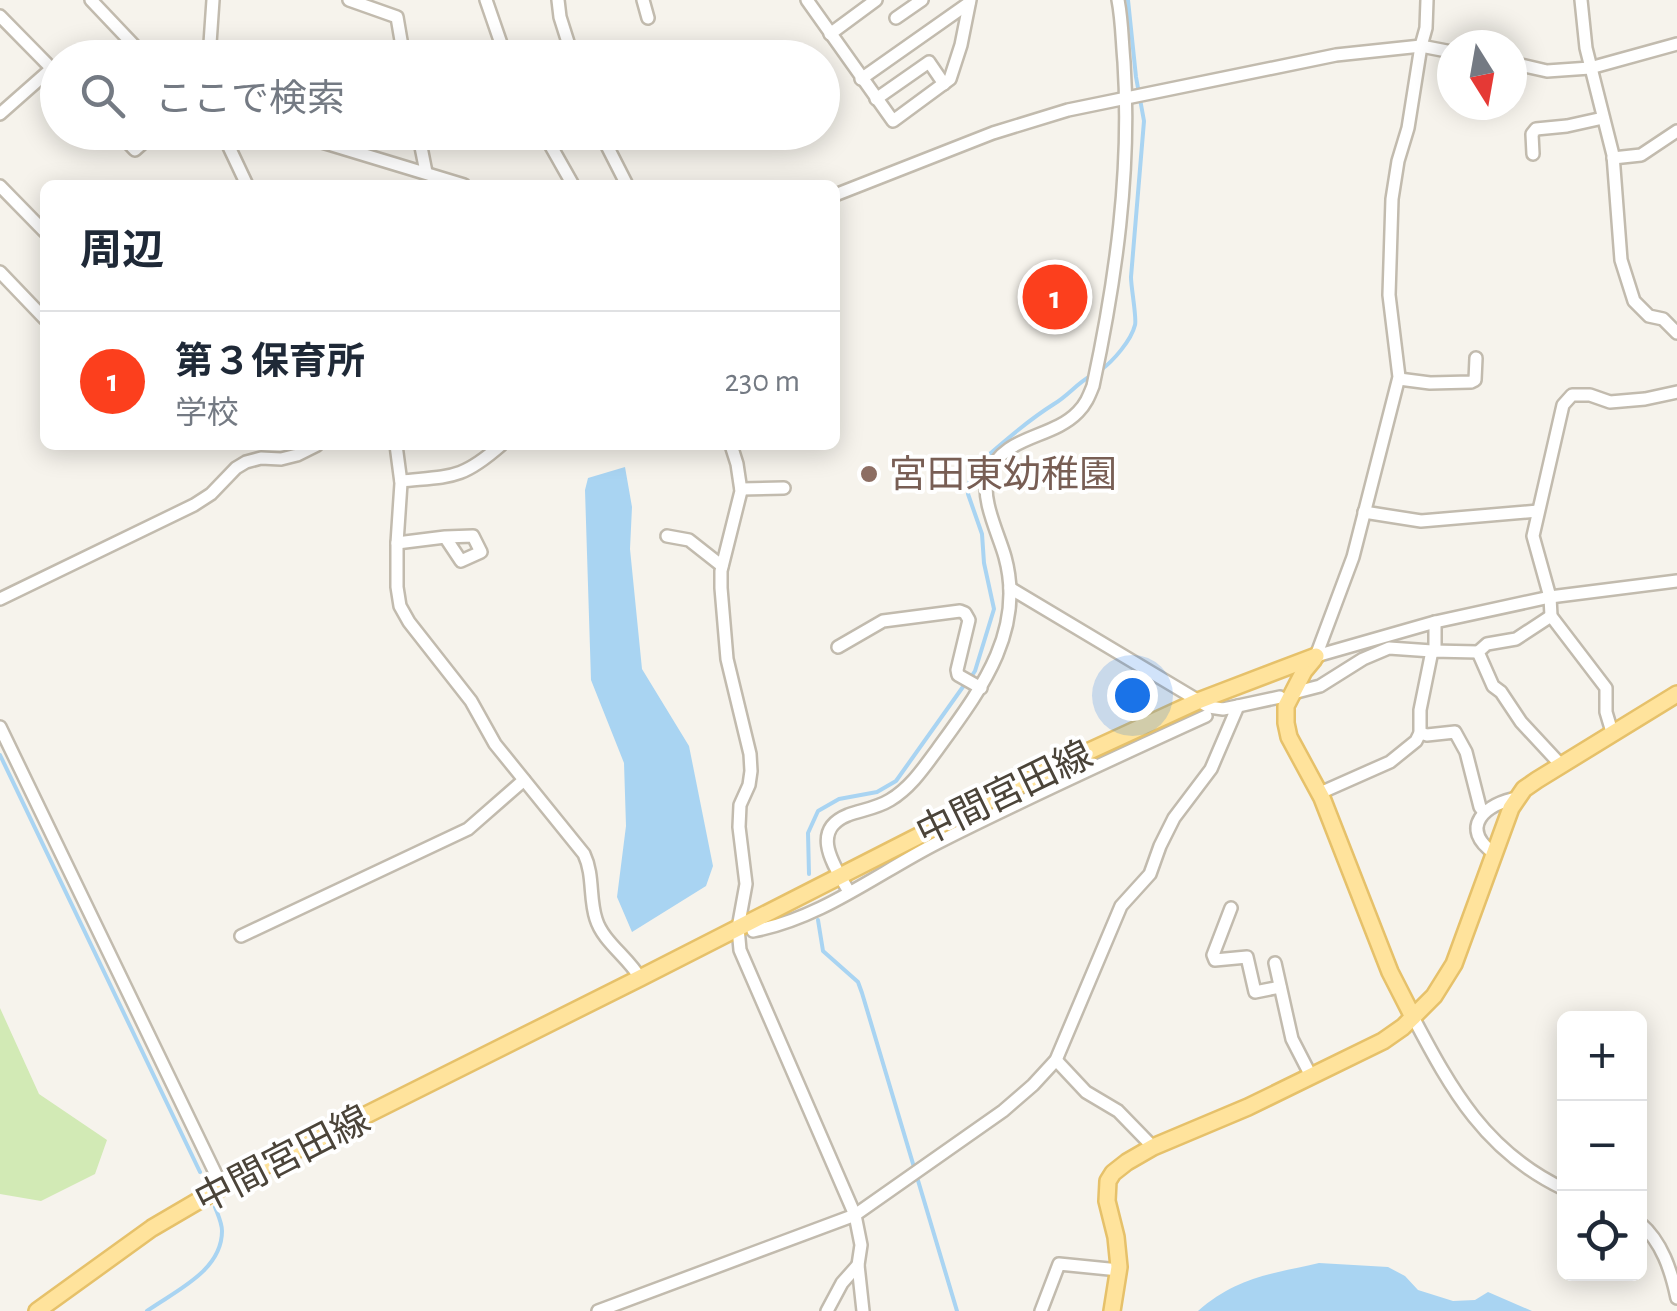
<!DOCTYPE html>
<html lang="ja">
<head>
<meta charset="utf-8">
<style>
	:root { --surface:#fff; --page:#f2f2f3; --text:#1f2937; --muted:#747a83; --line:#e0e1e3; --accent:#fc3f1d }
	body { margin:0; font-family:"Alegreya Sans","Noto Sans JP",sans-serif; background:var(--page); color:var(--text) }
	.controls { position:absolute; right:30px; bottom:30px; display:grid; overflow:hidden; border-radius:15px; box-shadow:0 5px 25px #0003 }
	.controls button { width:90px; height:90px; display:grid; place-items:center; padding:0; border:0; border-bottom:2px solid var(--line); background:var(--surface); color:var(--text); font:50px sans-serif }
	.compass { position:absolute; left:1437px; top:30px; width:90px; height:90px; border-radius:50%; background:var(--surface); box-shadow:0 5px 25px #0003; rotate:169deg }
	.you { position:absolute; left:1132px; top:695px; width:35px; height:35px; margin:-25px; border:8px solid #fff; border-radius:50%; background:#1a73e8; box-shadow:0 0 0 15px #1a73e833 }
	.badge { display:grid; place-items:center; width:65px; height:65px; border-radius:50%; background:var(--accent); color:#fff; font-size:32px; font-weight:700 }
	.pin { position:absolute; translate:-50% -50%; border:5px solid #fff; box-shadow:0 2px 10px #0006 }
	.list { margin:0; padding:0; list-style:none }
	h2 { display:flex; justify-content:space-between; align-items:center; height:130px; margin:0; padding:0 40px; font-size:42px }
	h2 small { font-size:32px; font-weight:400; color:var(--muted) }
	.list li { display:grid; grid-template-columns:65px 1fr auto; gap:30px; align-items:center; box-sizing:border-box; height:140px; padding:0 40px; border-top:2px solid var(--line) }
	.list b { display:block; font-size:38px; white-space:nowrap }
	.list p { margin:0; font-size:32px; white-space:nowrap; color:var(--muted) }
	.list em { font-size:32px; font-style:normal; color:var(--muted) }
	.icon { flex:none; width:55px; height:55px; fill:none; stroke:currentColor; stroke-width:2; stroke-linecap:round; stroke-linejoin:round }
	.map { position:relative; flex:none; width:1677px; height:1311px; overflow:hidden }
	.search { position:absolute; background:var(--surface); box-shadow:0 5px 25px #0003; left:40px; top:40px; width:800px; height:110px; display:flex; align-items:center; gap:25px; box-sizing:border-box; padding:0 35px; border-radius:55px; color:var(--muted); font-size:38px }
	.panel { position:absolute; background:var(--surface); box-shadow:0 5px 25px #0003; left:40px; top:180px; width:800px; height:270px; border-radius:15px }
	.map>svg:first-child { display:block }
	.green { fill:#d2eab5 }
	.water { fill:#a9d4f2 }
	.lines { fill:none; stroke-linecap:round; stroke-linejoin:round }
	.stream { stroke:#a9d4f2; stroke-width:4 }
	.minor-casing { stroke:#c2bbae; stroke-width:16 }
	.major-casing { stroke:#e6c16a; stroke-width:20 }
	.minor { stroke:#fff; stroke-width:11 }
	.major { stroke:#ffe39c; stroke-width:15 }
	.education-dot { fill:#8d6e63; stroke:#fff; stroke-width:4 }
	.labels { text-anchor:middle; stroke-width:8; stroke-linejoin:round; paint-order:stroke }
	.education-label { font-size:38px; fill:#785e54; stroke:#fff; text-anchor:start }
	.street-label { font-size:38px; fill:#4b4439; stroke:#fff }
</style>
</head>
<body>
<div class="map">
<svg width="1677" height="1311" viewBox="0 0 1677 1311">
	<rect width="100%" height="100%" fill="#f6f3ec"/>
	<path class="green" d="M0 1008 39 1094 107 1140 95 1174 41 1201 0 1194Z"/>
	<g class="water">
		<path d="M625 467 632 507 630 549 642 669 689 746 713 866 706 886 632 932 617 897 626 826 624 763 591 680 585 490 588 478Z"/>
		<path d="M1319 1263 1388 1267 1405 1276 1418 1290 1453 1301 1475 1300 1488 1292 1532 1311H1198C1237 1277 1271 1274 1319 1263Z"/>
	</g>
	<g class="lines">
		<g class="stream">
			<path d="M1101 370C1113 361 1131 341 1135 325 1137 318 1131 288 1131 277L1144 121 1136 77 1128 0"/>
			<path d="M971 677 975 671 994 609 984 563 982 534 968 494 971 470C998 447 1024 423 1054 404 1069 395 1076 384 1092 375"/>
			<path d="M0 755 200 1172"/>
			<path d="M809 874 808 833 818 811 839 799 877 792 896 781 965 684"/>
			<path d="M818 920 823 951 858 982 862 993 957 1311"/>
			<path d="M147 1311C175 1291 222 1271 222 1231 222 1223 218 1215 215 1207"/>
		</g>
		<g class="minor-casing">
			<g id="minor">
				<path d="M91 0 146 58"/>
				<path d="M349 0 397 17 404 58"/>
				<path d="M486 0 506 58"/>
				<path d="M558 0 560 17 573 58"/>
				<path d="M643 0 648 18"/>
				<path d="M807 0 893 121 950 79 961 45 970 0"/>
				<path d="M1581 0 1586 48 1613 155 1621 260 1634 301 1649 316 1663 319 1677 333"/>
				<path d="M0 16 58 75"/>
				<path d="M896 18 922 0"/>
				<path d="M830 34 876 0"/>
				<path d="M209 58 213 0"/>
				<path d="M1512 63 1547 71 1590 68 1677 44"/>
				<path d="M861 79 969 3"/>
				<path d="M876 99 929 62 944 84"/>
				<path d="M0 114 51 69"/>
				<path d="M118 132 135 150 155 132"/>
				<path d="M222 132 247 185"/>
				<path d="M289 132 464 185"/>
				<path d="M418 132 426 172"/>
				<path d="M543 132 573 185"/>
				<path d="M600 132 627 185"/>
				<path d="M1533 154 1532 134 1536 129 1567 126 1603 118"/>
				<path d="M1613 158 1641 155 1677 131"/>
				<path d="M0 186 45 232"/>
				<path d="M835 195 993 133 1068 110 1336 55 1421 46 1452 52"/>
				<path d="M0 272 45 319"/>
				<path d="M1399 379 1430 383 1471 382 1475 380 1476 358"/>
				<path d="M396 445 401 483 397 543V587L400 606 409 622 471 701 495 744 584 854C594 875 589 898 596 919 603 942 628 957 640 978"/>
				<path d="M731 445 737 464 741 491 721 571V588L727 659 750 754 751 771 749 785 740 805 739 827 746 884 738 928 740 950 855 1215 861 1245 858 1265 863 1311"/>
				<path d="M401 481C451 476 461 480 501 445"/>
				<path d="M741 489 784 488"/>
				<path d="M1364 512 1421 521 1538 511"/>
				<path d="M667 536 689 540 722 566"/>
				<path d="M397 543 445 537 461 561 481 552 473 536 445 537"/>
				<path d="M0 599 194 505 211 494 236 468 246 462 261 458 281 459 297 455 317 445"/>
				<path d="M1551 616 1516 639 1487 644 1478 652 1493 686 1501 692 1521 722 1560 764"/>
				<path d="M838 647 883 621 960 611 965 613 969 620 957 670 958 675 981 688"/>
				<path d="M1435 651V622"/>
				<path d="M1316 656 1353 557 1399 377 1389 295 1392 199 1398 161 1408 128 1421 46 1426 28 1427 0"/>
				<path d="M1316 656 1435 622 1550 597 1677 581"/>
				<path d="M1293 693 1320 686 1363 659 1389 648 1432 651"/>
				<path d="M1238 706 1280 697"/>
				<path d="M0 727 222 1187"/>
				<path d="M1612 732 1606 712V688L1551 616 1550 597 1533 536 1563 405 1572 395H1590L1610 402 1645 399 1677 392"/>
				<path d="M1420 733 1427 735 1455 732 1466 752 1480 807 1484 812"/>
				<path d="M1320 793 1390 762 1416 741 1420 733V710L1432 651 1478 652"/>
				<path d="M1495 854C1457 828 1486 803 1518 798"/>
				<path d="M849 892C836 868 808 831 848 815 862 810 877 808 890 800 910 788 923 769 937 750 978 693 1026 633 1005 557 999 535 980 498 988 476 1003 434 1051 440 1078 412 1086 404 1089 396 1093 386 1116 279 1131 171 1124 62 1122 41 1122 20 1118 0"/>
				<path d="M1231 908 1213 955 1215 960 1247 957 1255 992 1280 987"/>
				<path d="M753 931C820 919 878 873 937 843 1026 798 1116 757 1206 716"/>
				<path d="M241 936 468 829 524 780"/>
				<path d="M1275 963 1292 1039 1311 1076"/>
				<path d="M1413 1017C1452 1091 1486 1152 1564 1189"/>
				<path d="M1056 1060 1086 1092 1118 1111 1153 1147"/>
				<path d="M1640 1223C1662 1242 1671 1270 1677 1298"/>
				<path d="M598 1311 855 1215 1003 1111 1033 1085 1056 1060 1121 906 1150 874 1160 846 1174 818 1211 769 1238 706 1223 709 1209 707 1010 588"/>
				<path d="M827 1311 842 1283 858 1265"/>
				<path d="M1041 1311 1059 1264 1119 1270"/>
			</g>
		</g>
		<g class="major-casing">
			<g id="major">
				<path d="M1314 659 1304 671 1286 706V723L1289 737 1322 798 1390 972 1413 1017"/>
				<path d="M37 1311 152 1228 222 1187 640 978 1048 770 1198 701 1316 656"/>
				<path d="M1112 1311 1119 1267 1116 1237 1107 1201 1108 1181 1113 1173 1127 1162 1153 1147 1248 1107 1383 1041 1403 1027 1434 996 1454 964 1511 808 1524 789 1537 780 1677 694"/>
			</g>
		</g>
		<use href="#minor" class="minor"/>
		<use href="#major" class="major"/>
	</g>
	<circle class="education-dot" cx="869" cy="474" r="10"/>
	<g class="labels">
		<g class="education-label">
			<text x="889" y="487">宮田東幼稚園</text>
		</g>
		<g class="street-label">
			<text transform="translate(1004 793) rotate(-26)" y="13">中間宮田線</text>
			<text transform="translate(282 1159) rotate(-27)" y="13">中間宮田線</text>
		</g>
	</g>
</svg>
<div class="controls">
<button>+</button>
<button>−</button>
<button><svg class="icon" aria-label="locate" viewBox="0 0 24 24"><circle cx="12" cy="12" r="6"/><path d="M12 2v4M12 18v4M2 12h4M18 12h4"/></svg></button>
</div>
<svg class="compass" viewBox="-18 -18 36 36"><path d="M0-13l5 13h-10z" fill="#e53935"/><path d="M0 13l5-13h-10z" fill="#747a83"/></svg>
<div class="you"></div>
<div class="pin badge" style="left:1055px;top:297px">1</div>
<div class="search"><svg class="icon" aria-label="search" viewBox="0 0 24 24"><circle cx="10" cy="10" r="6"/><path d="M15 15l6 6"/></svg>ここで検索</div>
<section class="panel">
<h2>周辺<small></small></h2>
<ul class="list">
<li><span class="badge">1</span><div><b>第３保育所</b><p>学校</p></div><em>230 m</em></li>
</ul>
</section>
</div>
</body>
</html>
